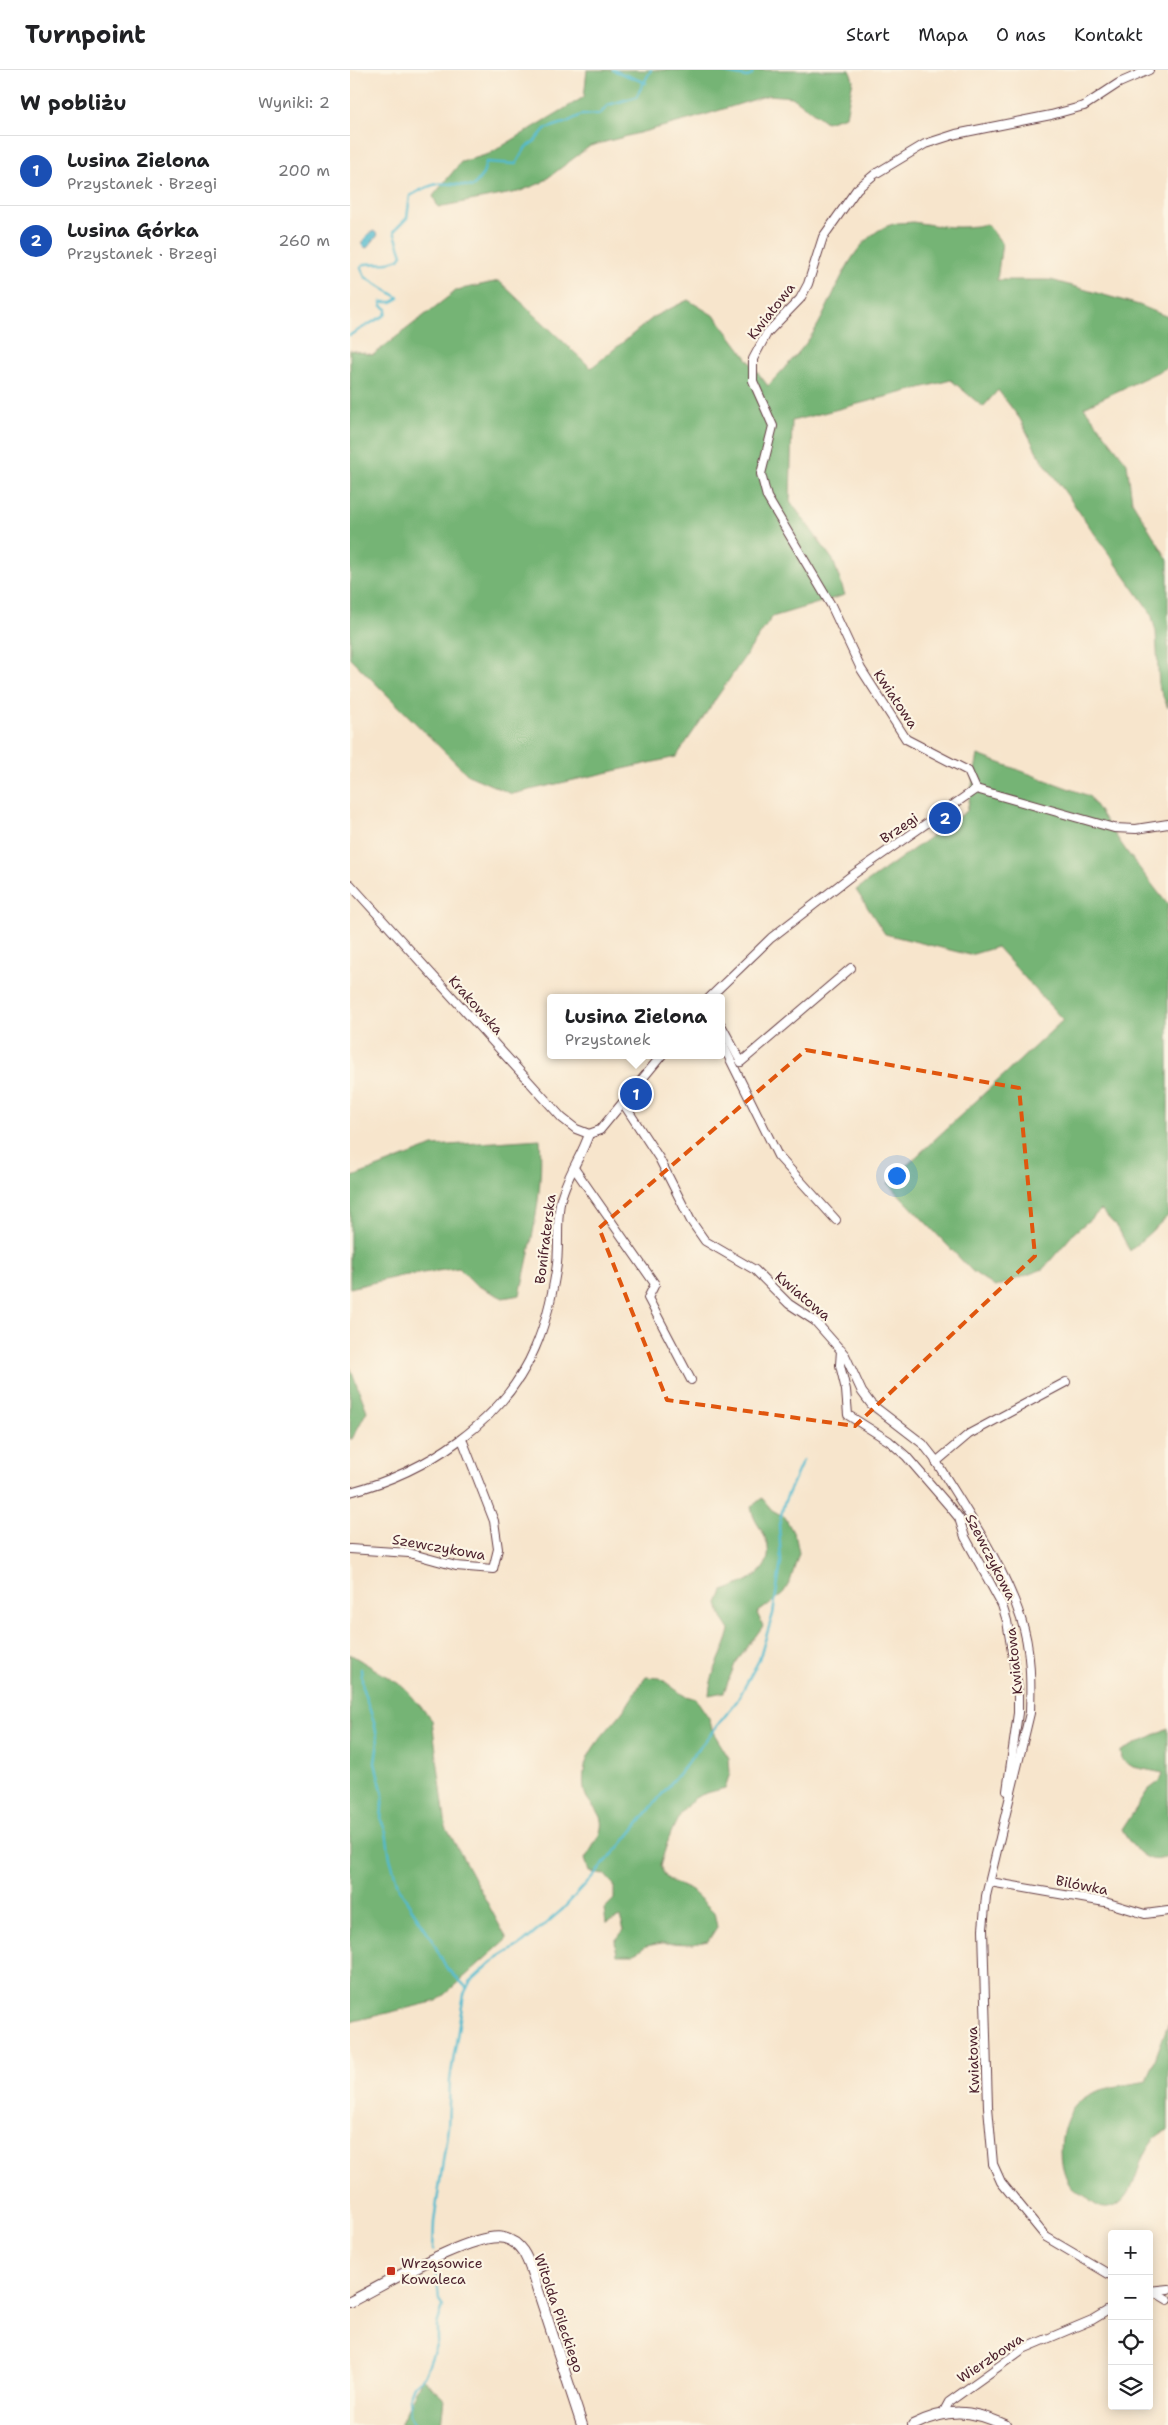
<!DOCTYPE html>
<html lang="pl">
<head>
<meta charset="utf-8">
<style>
	:root { --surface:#fff; --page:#f2f2f2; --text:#202124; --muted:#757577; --line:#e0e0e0; --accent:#1a73e8 }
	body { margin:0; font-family:"Shantell Sans",sans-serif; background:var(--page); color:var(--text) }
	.controls { position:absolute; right:15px; bottom:15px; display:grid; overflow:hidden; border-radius:5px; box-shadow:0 2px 12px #0003 }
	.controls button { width:45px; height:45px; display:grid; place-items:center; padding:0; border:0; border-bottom:1px solid var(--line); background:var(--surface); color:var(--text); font:25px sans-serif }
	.you { position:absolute; left:546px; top:1105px; width:18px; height:18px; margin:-12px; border:4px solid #fff; border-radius:50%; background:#1a73e8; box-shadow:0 0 0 8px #1a73e833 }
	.badge { display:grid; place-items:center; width:32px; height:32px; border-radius:50%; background:var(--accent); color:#fff; font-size:16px; font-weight:700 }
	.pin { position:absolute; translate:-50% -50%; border:2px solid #fff; box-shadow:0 1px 5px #0006 }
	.popup { position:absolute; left:197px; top:924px; width:178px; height:65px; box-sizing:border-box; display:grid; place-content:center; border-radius:5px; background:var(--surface); filter:drop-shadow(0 1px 4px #0005); font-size:16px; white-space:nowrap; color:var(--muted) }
	.popup b { font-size:19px; color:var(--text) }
	.popup::after { content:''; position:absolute; left:50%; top:100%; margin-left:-10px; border:10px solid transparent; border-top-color:var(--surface) }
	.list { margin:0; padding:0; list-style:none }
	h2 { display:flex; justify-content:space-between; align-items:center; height:65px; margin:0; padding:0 20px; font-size:21px }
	h2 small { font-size:16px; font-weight:400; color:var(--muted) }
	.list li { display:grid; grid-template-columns:32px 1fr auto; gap:15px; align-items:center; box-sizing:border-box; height:70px; padding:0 20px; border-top:1px solid var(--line) }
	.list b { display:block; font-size:19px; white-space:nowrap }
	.list p { margin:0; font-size:16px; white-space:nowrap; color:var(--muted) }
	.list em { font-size:16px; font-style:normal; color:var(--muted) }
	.icon { flex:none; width:28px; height:28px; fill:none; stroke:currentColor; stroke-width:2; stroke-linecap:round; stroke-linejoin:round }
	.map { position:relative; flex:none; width:818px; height:2355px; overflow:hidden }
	header { display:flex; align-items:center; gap:30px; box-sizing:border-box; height:70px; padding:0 25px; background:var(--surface); border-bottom:1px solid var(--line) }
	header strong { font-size:24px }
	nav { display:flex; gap:28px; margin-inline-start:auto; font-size:18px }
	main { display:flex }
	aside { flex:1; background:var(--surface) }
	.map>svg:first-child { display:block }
	.forest { fill:#75b474; stroke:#606a50 }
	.water { fill:#51bace; stroke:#4e6c7c }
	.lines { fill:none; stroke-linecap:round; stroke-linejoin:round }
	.stream { stroke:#51bace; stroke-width:2.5 }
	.minor-casing { stroke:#643d43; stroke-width:10 }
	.tertiary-casing { stroke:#643d43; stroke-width:12 }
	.minor { stroke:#fff; stroke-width:8 }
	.tertiary { stroke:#fff; stroke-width:10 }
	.marked { fill:none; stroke:#e0560e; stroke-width:4; stroke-dasharray:10 6; stroke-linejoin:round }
	.poi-dot { fill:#c8321e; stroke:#fcf5e5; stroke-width:2 }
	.labels { text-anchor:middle; stroke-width:4.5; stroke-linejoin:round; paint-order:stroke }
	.street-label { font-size:14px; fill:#4a1f2b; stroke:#fcf5e5 }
	.poi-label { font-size:14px; fill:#4a1f2b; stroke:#fcf5e5; text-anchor:start }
</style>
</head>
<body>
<header>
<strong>Turnpoint</strong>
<nav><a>Start</a><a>Mapa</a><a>O nas</a><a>Kontakt</a></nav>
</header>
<main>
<aside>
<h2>W pobliżu<small>Wyniki: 2</small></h2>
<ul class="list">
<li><span class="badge" style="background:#1a4fb4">1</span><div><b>Lusina Zielona</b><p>Przystanek · Brzegi</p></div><em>200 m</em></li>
<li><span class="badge" style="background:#1a4fb4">2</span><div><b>Lusina Górka</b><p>Przystanek · Brzegi</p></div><em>260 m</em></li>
</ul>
</aside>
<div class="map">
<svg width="818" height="2355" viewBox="0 0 818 2355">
	<rect width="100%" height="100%" fill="#fcf5e5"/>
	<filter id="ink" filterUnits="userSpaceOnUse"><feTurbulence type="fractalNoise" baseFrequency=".02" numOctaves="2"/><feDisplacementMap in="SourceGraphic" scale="10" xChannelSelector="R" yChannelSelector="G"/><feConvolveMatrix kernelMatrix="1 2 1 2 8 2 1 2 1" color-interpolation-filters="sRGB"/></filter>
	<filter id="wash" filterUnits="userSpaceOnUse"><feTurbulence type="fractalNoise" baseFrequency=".0096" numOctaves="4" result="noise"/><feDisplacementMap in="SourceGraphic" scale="20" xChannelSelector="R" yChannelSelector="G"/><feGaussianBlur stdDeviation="1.12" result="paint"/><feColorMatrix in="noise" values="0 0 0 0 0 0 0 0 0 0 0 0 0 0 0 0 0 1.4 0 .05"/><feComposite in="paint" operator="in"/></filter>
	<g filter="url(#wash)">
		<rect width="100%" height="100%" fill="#f7e5cc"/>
		<g class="forest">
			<path d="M237 0H500L503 10 496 46 476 52 442 27 419 25 338 50 240 76 191 113 168 122 88 137 83 126 111 92 139 84 234 27Z"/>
			<path d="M563 152C589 156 611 160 637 154L652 173 647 210H701L789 235 818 247V297L734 337 777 393 782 431 818 490V638L809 617 806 562 801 543 688 384 670 349 648 320 633 337 601 310 442 351 440 431 483 490 495 525 422 547 326 687 162 724 118 705 0 588V280L23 285 107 220 149 211 241 298 305 246 338 230 366 247 418 316C434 298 453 280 465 260 486 226 500 166 543 154 549 152 557 153 563 152Z"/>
			<path d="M628 685 739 726 777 782 818 835 814 863 818 874V1146L780 1181 768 1158 751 1140 725 1162 693 1199 645 1217 622 1201 538 1113 713 950 647 877 620 885 535 864 506 820 617 741Z"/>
			<path d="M190 1069C194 1122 181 1173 170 1225L153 1228 126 1215 109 1198 51 1206 0 1218V1108L83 1076Z"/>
			<path d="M0 1297 17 1341 2 1369H0Z"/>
			<path d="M412 1428 422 1440 435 1447 446 1468 449 1483 440 1512 432 1525 407 1543 413 1556 385 1594 374 1622 359 1625C360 1601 375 1583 380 1560L372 1548 368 1534 373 1521C399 1512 430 1499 414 1465 408 1453 404 1452 401 1437Z"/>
			<path d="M0 1584 54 1617 82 1650 96 1757 157 1869 87 1931 0 1952Z"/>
			<path d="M296 1607 310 1608 333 1625 346 1629 359 1648 363 1662 379 1688 380 1703 375 1718C366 1721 353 1723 345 1728 325 1744 317 1773 310 1796L317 1809 342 1821 364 1842 367 1857 358 1871 343 1874 312 1873 296 1876 283 1885H267L265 1871 274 1860 270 1847 256 1853 254 1839 264 1829V1815L254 1804 239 1802 235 1789C240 1781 245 1773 249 1765 256 1747 246 1742 237 1728 233 1721 233 1710 234 1702 236 1680 257 1661 270 1645 280 1633 286 1619 296 1607Z"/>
			<path d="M818 1658V1785C800 1800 780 1775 772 1760L798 1720 810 1711 813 1703 783 1697 772 1690 771 1681Z"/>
			<path d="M818 1954V2060C780 2074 795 2131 758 2138 749 2139 741 2132 735 2126 731 2124 725 2121 722 2118 705 2098 709 2053 726 2035 743 2016 775 2016 797 2011Z"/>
			<path d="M72 2308 94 2328 91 2355H50Z"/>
		</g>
		<path class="water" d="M24 161 28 165 17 178 14 177 11 174 18 164Z"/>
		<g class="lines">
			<g class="stream">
				<path d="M263 0 296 13"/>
				<path d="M361 0 397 7 402 5V0"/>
				<path d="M0 265 35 245 37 239 32 236 31 232H42L49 228 15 207 11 198 14 194 37 193 49 189 52 185 44 161 57 148 60 126C86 110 94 112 123 117L133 104 136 92 166 94 176 77 185 71 195 59 217 52 231 45 250 44 258 35 286 27 301 0"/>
				<path d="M11 1599 13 1620 24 1652 28 1672 25 1693 33 1724 31 1750 36 1762 40 1788 49 1819 80 1866 96 1897 117 1918"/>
				<path d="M83 2180 84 2152 98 2057 100 2010 114 1924 120 1912 142 1892 173 1873 213 1839 272 1774 387 1631 409 1590 423 1544 431 1492 429 1455 434 1433 453 1390"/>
				<path d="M65 2355 60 2345 59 2328 64 2315 74 2306 80 2292 87 2272V2255L93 2236 89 2230 86 2197"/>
			</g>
		</g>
	</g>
	<g filter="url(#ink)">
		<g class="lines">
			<g class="minor-casing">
				<g id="minor">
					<path d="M626 719 618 701 556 669 511 599 481 535 417 427 411 404 423 356 403 311V289L417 263 450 229 458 214 473 167 507 119 525 104 575 74 606 64 701 45 734 36 769 13 799 0"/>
					<path d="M0 814 212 1048 226 1059 239 1064"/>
					<path d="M359 928 421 868 501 806 626 719 764 758 786 759 818 754"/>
					<path d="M371 955 391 992 501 898"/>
					<path d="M371 971 428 1086 486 1150"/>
					<path d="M273 1033 309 1088 341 1151 355 1171 405 1200 439 1234 465 1251 495 1285 512 1322 521 1334 573 1374 584 1388C614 1438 653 1493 671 1549 681 1578 681 1612 680 1643L636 1826 633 1859 638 2037 643 2094 651 2112 696 2167 762 2206"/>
					<path d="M239 1064 250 1060 312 985"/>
					<path d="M224 1098 305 1214 298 1228 341 1310"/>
					<path d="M491 1280 490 1295 496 1320 498 1345 539 1371 556 1386 600 1437 609 1448 615 1467 652 1535 657 1551 668 1619V1643L657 1721"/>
					<path d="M586 1392 619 1364 716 1312"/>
					<path d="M0 1422C74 1403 154 1352 185 1278 195 1255 202 1226 206 1201 210 1179 206 1156 210 1133 215 1108 231 1088 239 1064"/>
					<path d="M0 1479 59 1483 106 1496 143 1499 148 1479 144 1451 112 1369"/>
					<path d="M640 1812 755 1832 795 1844 818 1841"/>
					<path d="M799 2221 818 2219"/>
					<path d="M803 2221 818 2230"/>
					<path d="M593 2343 599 2332 673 2279 742 2250 762 2238"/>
				</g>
			</g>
			<g class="tertiary-casing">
				<g id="tertiary">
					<path d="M0 2232C30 2217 125 2160 154 2168 171 2172 177 2187 182 2202L232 2355"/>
					<path d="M563 2355C598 2338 620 2339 655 2355"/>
				</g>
			</g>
			<use href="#minor" class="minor"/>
			<use href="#tertiary" class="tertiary"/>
		</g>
	</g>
	<path class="marked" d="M456 980 669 1018 685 1186 505 1356 317 1330 249 1158Z"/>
	<rect class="poi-dot" x="36" y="2196" width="10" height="10" rx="2.5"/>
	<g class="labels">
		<g class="street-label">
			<text transform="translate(421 241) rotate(-52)" y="5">Kwiatowa</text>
			<text transform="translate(546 629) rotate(56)" y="5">Kwiatowa</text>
			<text transform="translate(549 758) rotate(-34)" y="5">Brzegi</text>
			<text transform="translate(126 935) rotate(48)" y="5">Krakowska</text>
			<text transform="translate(195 1169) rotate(-83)" y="5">Bonifraterska</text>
			<text transform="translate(453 1226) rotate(40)" y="5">Kwiatowa</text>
			<text transform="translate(89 1477) rotate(10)" y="5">Szewczykowa</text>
			<text transform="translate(641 1487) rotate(63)" y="5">Szewczykowa</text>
			<text transform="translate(664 1591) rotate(-96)" y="5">Kwiatowa</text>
			<text transform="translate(732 1815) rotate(11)" y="5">Bilówka</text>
			<text transform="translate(623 1990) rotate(-92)" y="5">Kwiatowa</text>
			<text transform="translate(209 2243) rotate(71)" y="5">Witolda Pileckiego</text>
			<text transform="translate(640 2288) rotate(-34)" y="5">Wierzbowa</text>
		</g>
		<g class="poi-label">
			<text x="51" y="2198">Wrząsowice<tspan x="51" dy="16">Kowaleca</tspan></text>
		</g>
	</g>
</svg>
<div class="controls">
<button>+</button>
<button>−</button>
<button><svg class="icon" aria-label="locate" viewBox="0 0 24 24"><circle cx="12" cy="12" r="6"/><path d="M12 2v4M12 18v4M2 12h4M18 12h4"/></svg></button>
<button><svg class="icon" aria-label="layers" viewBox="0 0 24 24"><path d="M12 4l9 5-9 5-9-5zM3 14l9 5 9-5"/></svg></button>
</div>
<div class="you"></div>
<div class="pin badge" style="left:286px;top:1024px;background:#1a4fb4">1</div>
<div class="popup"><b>Lusina Zielona</b>Przystanek</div>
<div class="pin badge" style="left:595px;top:748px;background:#1a4fb4">2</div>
</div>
</main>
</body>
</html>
